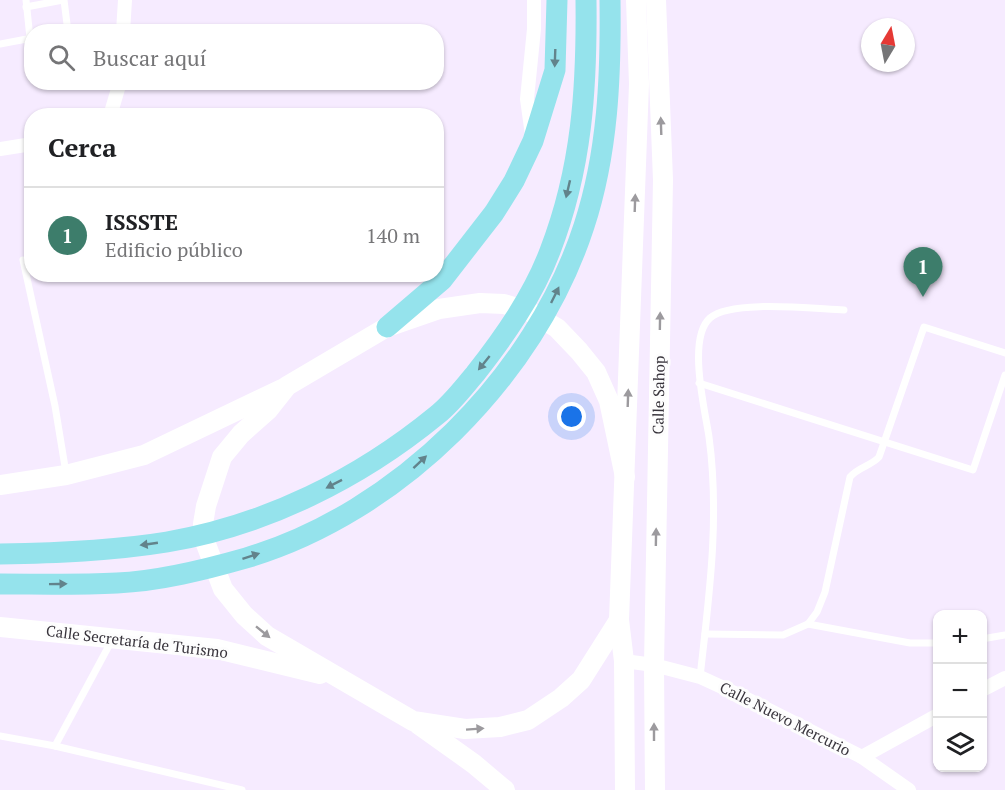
<!DOCTYPE html>
<html lang="es">
<head>
<meta charset="utf-8">
<style>
	:root { --surface:#fff; --page:#f6f6f6; --text:#202124; --muted:#757577; --line:#e0e0e0; --accent:#3d7d6b }
	body { margin:0; font-family:"PT Serif",serif; background:var(--page); color:var(--text) }
	.controls { position:absolute; right:18px; bottom:18px; display:grid; overflow:hidden; border-radius:12px; box-shadow:0 2px 4px #0004 }
	.controls button { width:54px; height:54px; display:grid; place-items:center; padding:0; border:0; border-bottom:2px solid var(--line); background:var(--surface); color:var(--text); font:30px sans-serif }
	.compass { position:absolute; left:861px; top:18px; width:54px; height:54px; border-radius:50%; background:var(--surface); box-shadow:0 2px 4px #0004; rotate:10deg }
	.you { position:absolute; left:572px; top:417px; width:21px; height:21px; margin:-15px; border:4px solid #fff; border-radius:50%; background:#1a73e8; box-shadow:0 0 0 9px #1a73e833 }
	.badge { display:grid; place-items:center; width:39px; height:39px; border-radius:50%; background:var(--accent); color:#fff; font-size:20px; font-weight:700 }
	.pin { position:absolute; translate:-50% -50px; filter:drop-shadow(0 2px 3px #0008) }
	.pin::after { content:''; position:absolute; top:32px; width:21px; height:18px; background:inherit; clip-path:polygon(0 0,100% 0,50% 100%) }
	.list { margin:0; padding:0; list-style:none }
	h2 { display:flex; justify-content:space-between; align-items:center; height:78px; margin:0; padding:0 24px; font-size:26px }
	h2 small { font-size:20px; font-weight:400; color:var(--muted) }
	.list li { display:grid; grid-template-columns:39px 1fr auto; gap:18px; align-items:center; box-sizing:border-box; height:96px; padding:0 24px; border-top:2px solid var(--line) }
	.list b { display:block; font-size:22px; white-space:nowrap }
	.list p { margin:0; font-size:20px; white-space:nowrap; color:var(--muted) }
	.list em { font-size:20px; font-style:normal; color:var(--muted) }
	.icon { flex:none; width:33px; height:33px; fill:none; stroke:currentColor; stroke-width:2; stroke-linecap:round; stroke-linejoin:round }
	.map { position:relative; flex:none; width:1005px; height:790px; overflow:hidden }
	.search { position:absolute; background:var(--surface); box-shadow:0 2px 4px #0004; left:24px; top:24px; width:420px; height:66px; display:flex; align-items:center; gap:15px; box-sizing:border-box; padding:0 21px; border-radius:24px; color:var(--muted); font-size:22px }
	.panel { position:absolute; background:var(--surface); box-shadow:0 2px 4px #0004; left:24px; top:108px; width:420px; height:174px; border-radius:24px }
	.map>svg:first-child { display:block }
	.lines { fill:none; stroke-linecap:round; stroke-linejoin:round }
	.lane { stroke:#fff; stroke-width:7 }
	.street { stroke:#fff; stroke-width:14 }
	.secondary { stroke:#fff; stroke-width:20 }
	.primary { stroke:#95e3ec; stroke-width:21 }
	.oneway { fill:#62838b }
	.oneway2 { fill:#9c9a9e }
	.labels { text-anchor:middle; stroke-width:6; stroke-linejoin:round; paint-order:stroke }
	.street-label { font-size:15px; fill:#38343c; stroke:#fdfdfd }
</style>
</head>
<body>
<div class="map">
<svg width="1005" height="790" viewBox="0 0 1005 790">
	<rect width="100%" height="100%" fill="#f6ebff"/>
	<g class="lines">
		<g class="lane">
			<path d="M26 0 30 38"/>
			<path d="M64 0 68 32"/>
			<path d="M26 7 63 0"/>
			<path d="M0 44 32 38"/>
			<path d="M23 260 55 406 66 473"/>
			<path d="M699 383 973 470 1005 375"/>
			<path d="M808 624 910 643H938"/>
			<path d="M705 634 783 635 808 624 817 612 825 592 850 477C858 467 871 466 879 457L924 327 1005 353"/>
			<path d="M982 639 1005 635"/>
			<path d="M700 677C709 597 720 518 709 437 705 410 687 338 710 318 731 299 815 309 844 310"/>
			<path d="M0 736 55 746 242 790"/>
			<path d="M55 746 112 640"/>
		</g>
		<g class="street">
			<path d="M123 32 125 0"/>
			<path d="M110 116 120 82"/>
			<path d="M532 135 527 99 534 29V0"/>
			<path d="M0 149 32 144"/>
			<path d="M624 661 654 665 700 677 737 694 862 757 909 790"/>
			<path d="M982 690 1005 678"/>
			<path d="M862 757 938 715"/>
		</g>
		<g class="secondary">
			<path d="M0 485 66 475 144 455 282 389"/>
			<path d="M619 620 581 680 561 698 528 720 500 727 465 729 413 721 267 636 244 615 223 589 204 539 203 524 206 506 222 457 241 434 268 410 287 386 387 327 439 309 480 303 504 304 530 312 557 328 579 351 596 372 609 401 625 477"/>
			<path d="M0 627 217 649 320 674"/>
			<path d="M418 724 474 764 505 790"/>
			<path d="M625 790 624 661 619 620 639 84 636 0"/>
			<path d="M655 790 654 665 663 180 656 0"/>
		</g>
		<g class="primary">
			<path d="M387 327 442 280 494 213 514 181 533 141 555 70 557 0"/>
			<path d="M0 554C55 553 112 551 167 542 266 525 359 479 437 415 452 403 463 388 475 374 504 337 533 296 550 251 582 168 587 88 586 0"/>
			<path d="M0 584C39 584 78 585 117 583 160 581 204 570 246 558 398 513 535 377 584 226 608 153 611 76 610 0"/>
		</g>
	</g>
	<defs><path id="oneway-solid" d="M-6-.8H1V-3.2L6.5 0L1 3.2V.8H-6Z" transform="scale(1.5)"/></defs>
	<g class="oneway">
		<use href="#oneway-solid" transform="translate(555 58) rotate(92)"/>
		<use href="#oneway-solid" transform="translate(568 189) rotate(103)"/>
		<use href="#oneway-solid" transform="translate(555 295) rotate(-64)"/>
		<use href="#oneway-solid" transform="translate(484 363) rotate(129)"/>
		<use href="#oneway-solid" transform="translate(420 462) rotate(-43)"/>
		<use href="#oneway-solid" transform="translate(334 484) rotate(153)"/>
		<use href="#oneway-solid" transform="translate(149 544) rotate(172)"/>
		<use href="#oneway-solid" transform="translate(251 556) rotate(-18)"/>
		<use href="#oneway-solid" transform="translate(58 584) rotate(-1)"/>
	</g>
	<g class="oneway2">
		<use href="#oneway-solid" transform="translate(661 126) rotate(-92)"/>
		<use href="#oneway-solid" transform="translate(635 203) rotate(-88)"/>
		<use href="#oneway-solid" transform="translate(660 321) rotate(-89)"/>
		<use href="#oneway-solid" transform="translate(628 398) rotate(-88)"/>
		<use href="#oneway-solid" transform="translate(656 537) rotate(-89)"/>
		<use href="#oneway-solid" transform="translate(263 632) rotate(39)"/>
		<use href="#oneway-solid" transform="translate(475 729) rotate(-4)"/>
		<use href="#oneway-solid" transform="translate(654 732) rotate(-90)"/>
	</g>
	<g class="labels">
		<g class="street-label">
			<text transform="translate(659 395) rotate(-89)" y="5">Calle Sahop</text>
			<text transform="translate(137 642) rotate(7)" y="5">Calle Secretaría de Turismo</text>
			<text transform="translate(785 719) rotate(27)" y="5">Calle Nuevo Mercurio</text>
		</g>
	</g>
</svg>
<div class="controls">
<button>+</button>
<button>−</button>
<button><svg class="icon" aria-label="layers" viewBox="0 0 24 24"><path d="M12 4l9 5-9 5-9-5zM3 14l9 5 9-5"/></svg></button>
</div>
<svg class="compass" viewBox="-18 -18 36 36"><path d="M0-13l5 13h-10z" fill="#e53935"/><path d="M0 13l5-13h-10z" fill="#757577"/></svg>
<div class="you"></div>
<div class="pin badge" style="left:923px;top:297px">1</div>
<div class="search"><svg class="icon" aria-label="search" viewBox="0 0 24 24"><circle cx="10" cy="10" r="6"/><path d="M15 15l6 6"/></svg>Buscar aquí</div>
<section class="panel">
<h2>Cerca<small></small></h2>
<ul class="list">
<li><span class="badge">1</span><div><b>ISSSTE</b><p>Edificio público</p></div><em>140 m</em></li>
</ul>
</section>
</div>
</body>
</html>
